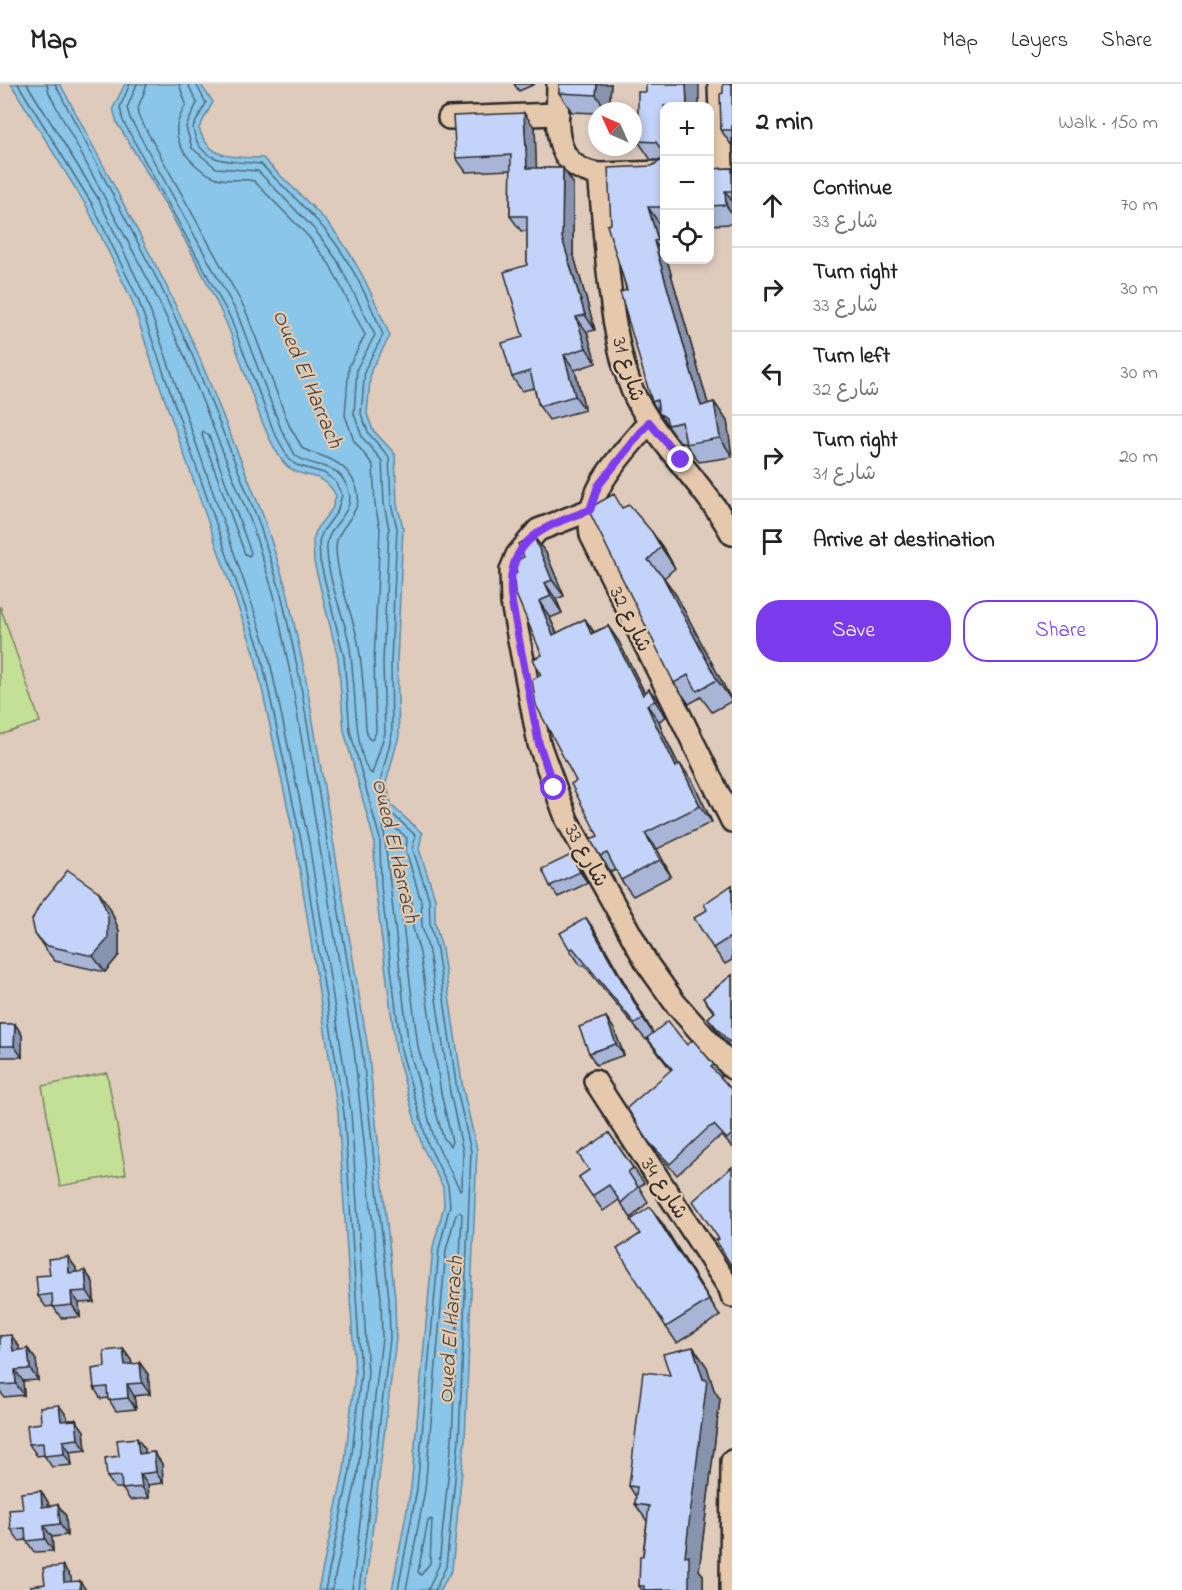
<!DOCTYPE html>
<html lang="en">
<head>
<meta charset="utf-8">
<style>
	:root { --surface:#fff; --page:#f6f6f6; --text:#222; --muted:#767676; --line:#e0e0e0; --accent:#7c3aed }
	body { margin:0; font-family:"Indie Flower","Playpen Sans Arabic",sans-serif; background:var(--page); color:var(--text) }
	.controls { position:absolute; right:18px; top:18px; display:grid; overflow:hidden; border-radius:12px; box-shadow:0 3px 9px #0003 }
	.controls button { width:54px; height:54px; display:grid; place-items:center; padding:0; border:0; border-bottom:2px solid var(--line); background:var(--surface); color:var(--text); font:30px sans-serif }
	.compass { position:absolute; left:588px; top:18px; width:54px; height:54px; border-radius:50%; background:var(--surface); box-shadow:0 3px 9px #0003; rotate:315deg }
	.stop { position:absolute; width:18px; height:18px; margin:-14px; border:4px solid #7c3aed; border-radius:50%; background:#fff }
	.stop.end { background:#7c3aed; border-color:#fff; box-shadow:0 2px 6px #0008 }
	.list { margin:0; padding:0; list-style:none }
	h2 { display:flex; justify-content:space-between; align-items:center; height:78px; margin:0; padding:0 24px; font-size:26px }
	h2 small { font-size:20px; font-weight:400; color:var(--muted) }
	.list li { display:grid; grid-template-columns:39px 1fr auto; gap:18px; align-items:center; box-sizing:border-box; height:84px; padding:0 24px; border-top:2px solid var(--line) }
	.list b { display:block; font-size:22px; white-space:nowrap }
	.list p { margin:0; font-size:20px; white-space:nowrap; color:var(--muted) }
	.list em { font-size:20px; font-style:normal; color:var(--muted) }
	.actions { display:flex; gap:12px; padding:18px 24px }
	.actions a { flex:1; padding:14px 0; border:2px solid var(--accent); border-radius:24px; text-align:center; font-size:21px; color:var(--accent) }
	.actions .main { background:var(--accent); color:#fff }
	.icon { flex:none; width:33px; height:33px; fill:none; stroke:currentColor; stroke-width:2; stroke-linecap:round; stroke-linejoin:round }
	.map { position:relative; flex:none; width:732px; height:1506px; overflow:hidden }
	header { display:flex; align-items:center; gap:36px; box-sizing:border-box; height:84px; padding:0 30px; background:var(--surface); border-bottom:2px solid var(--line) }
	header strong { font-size:28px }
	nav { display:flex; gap:33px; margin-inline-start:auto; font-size:21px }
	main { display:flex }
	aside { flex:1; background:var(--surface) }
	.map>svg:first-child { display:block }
	.green { fill:#c4e097; stroke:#788661; stroke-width:1.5 }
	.water { fill:#89c6e9; stroke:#63889d; stroke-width:1.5 }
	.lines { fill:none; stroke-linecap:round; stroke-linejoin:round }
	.shore { stroke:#516977; stroke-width:1.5 }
	.street-casing { stroke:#2b2b2b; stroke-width:26 }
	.street { stroke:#e6c9ad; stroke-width:21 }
	.wall { fill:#a8b5d6; stroke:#2b2b2b; stroke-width:1.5 }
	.shaded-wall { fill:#8894ae; stroke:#2b2b2b; stroke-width:1.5 }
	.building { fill:#c3d3f9; stroke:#2b2b2b; stroke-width:1.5 }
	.route { stroke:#7c3aed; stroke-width:8 }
	.labels { text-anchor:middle; stroke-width:4.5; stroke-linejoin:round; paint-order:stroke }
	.street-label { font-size:21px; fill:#2b2b2b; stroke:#e6c9ad }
	.water-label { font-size:22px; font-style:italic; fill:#394248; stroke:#e6c9ad }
</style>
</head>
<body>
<header>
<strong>Map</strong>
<nav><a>Map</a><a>Layers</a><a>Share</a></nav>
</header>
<main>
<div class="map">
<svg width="732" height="1506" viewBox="0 0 732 1506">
	<rect width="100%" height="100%" fill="#dfcbbc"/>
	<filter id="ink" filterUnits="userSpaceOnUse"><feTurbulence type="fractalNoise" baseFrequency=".0167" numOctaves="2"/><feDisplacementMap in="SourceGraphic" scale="12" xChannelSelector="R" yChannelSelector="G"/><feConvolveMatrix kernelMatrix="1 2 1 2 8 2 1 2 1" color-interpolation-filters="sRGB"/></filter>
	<g filter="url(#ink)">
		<g class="green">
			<path d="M0 522 40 638 0 651Z"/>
			<path d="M107 989 126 1090 60 1102 42 1002Z"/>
		</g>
		<g class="water">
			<path d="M11 0H60L71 20 164 197 196 265 264 434 287 507 305 590 368 964 395 1214 396 1255 365 1506H318L344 1386 355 1289 338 1029 296 762 254 568 153 282 132 217 87 123Z"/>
			<path d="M125 0H200L213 18 199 44C209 77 235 73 263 74 283 95 305 114 325 136 354 168 373 212 390 252L371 286 367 330 373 346 395 370 397 420 403 443 397 578 399 652 386 699 392 722 422 749 419 765 435 814V839L442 865 463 1005 477 1066 465 1356 452 1486 440 1506H392L411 1404 433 1163 444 1122 443 1103 422 1062 396 967 375 802 374 756 344 647 338 574 314 478 313 456 317 444 332 425 336 412C322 383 300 398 284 379 259 347 243 275 225 236 194 169 156 102 117 39L113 24Z"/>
		</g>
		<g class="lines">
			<g class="shore">
				<path d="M18 0 92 120 138 215 260 566 302 761 344 1029 361 1289 350 1387 325 1506"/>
				<path d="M27 0 99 116 145 212 267 564 309 759 351 1028 368 1289 358 1388 332 1506"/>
				<path d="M47 0 49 9 152 203 184 271 251 438 274 511 291 593 354 966 381 1215 382 1254 352 1506"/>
				<path d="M55 0 159 199 191 268 258 436 281 509 299 591 362 965 389 1215 390 1255 359 1506"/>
				<path d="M130 0 120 23 123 37 230 233 274 348 289 375 296 381 324 389 335 397 342 411 337 428 323 447 319 457 320 477 344 573 350 647 380 755 381 802 401 966 428 1060 448 1101 450 1121 439 1165 417 1405 398 1506"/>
				<path d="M137 0 127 24 130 34 237 229 281 345 295 371C314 387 339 374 349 408 355 429 328 441 327 461 326 491 341 524 348 554 352 570 352 587 354 603 355 621 358 682 372 690L385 649 383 578 389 445 384 420 382 377 362 353 354 330 357 284 375 251 337 176 315 146 258 87 216 84 192 64 186 43 197 19 188 0"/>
				<path d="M146 0C146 11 136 20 138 31L245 225 289 341 303 365C326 374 345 376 356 402 367 429 335 442 336 464 337 494 350 524 357 553 363 582 364 613 366 644L368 654 372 656 376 648 374 578 380 445 375 421 373 381 354 357 345 331 349 282 365 251 330 181 308 152 254 97C242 94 229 98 217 94 197 87 174 64 177 42 178 34 183 27 186 20L179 0"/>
				<path d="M196 0 206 19 193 43C198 83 233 76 261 80 280 100 301 119 319 139 348 170 368 213 383 251L365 285 361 330 369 350 389 373 391 420 397 444 391 578 392 650 380 699 387 725 415 751 413 766 429 815 430 840 437 866 457 1006 471 1067 459 1356 446 1483 435 1506"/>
				<path d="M203 347 209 352 251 469 249 472 245 470 202 351Z"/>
				<path d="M386 736 407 754 406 767 421 817 422 842 429 868 450 1008 463 1068 462 1103 460 1106 435 1057 409 965 383 739Z"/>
				<path d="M400 788 403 790 412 818 413 844 420 869 441 1009 452 1058 450 1062 443 1053 418 963 398 800Z"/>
				<path d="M432 1435 430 1479 421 1491 418 1488 428 1437Z"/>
				<path d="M406 1506 425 1406 446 1166 456 1130 459 1128 462 1130 452 1355 439 1481 428 1506"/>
			</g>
			<g class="street-casing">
				<g id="street">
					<path d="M558 0C558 38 549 83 599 90L664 88"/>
					<path d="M719 0 722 85"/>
					<path d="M449 34 558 30"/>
					<path d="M599 90C606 152 609 268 639 320 665 367 706 403 732 450"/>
					<path d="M649 338C622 372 584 404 591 451L732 737"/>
					<path d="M590 426 538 446 517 471 511 486 512 519 539 660 567 736 648 881 675 919 732 984"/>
					<path d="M595 997 730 1205 732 1212"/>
					<path d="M731 1506 732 1377"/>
				</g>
			</g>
			<use href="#street" class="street"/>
		</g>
		<g class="wall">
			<path d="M514 0H535L519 7Z"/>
			<path d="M611 0 609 27H597V29L572 28 559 9Z"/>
			<path d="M732 0V62L721 46 723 9Z"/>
			<path d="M646 8 664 22V142H661L664 153V176H668H667L708 320 714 318 727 337 732 373 699 378 685 359H681L672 348 652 318 611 140 652 82 662 76H651L638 57Z"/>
			<path d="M535 44 536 84H563L573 99V169L595 246 587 248 596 279 575 286 585 326 549 336 539 322 534 304 522 307 512 293 523 253 527 181V147H521L510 132 511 86 466 88 456 74Z"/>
			<path d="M732 84V140L710 141V85Z"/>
			<path d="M624 424 666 468 675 484 664 494 676 511 732 617 712 628 701 613 689 620 674 599Z"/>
			<path d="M534 453 546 469 564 512 556 515 562 529 550 534 557 549 585 535 594 548 608 542 619 558 645 609 649 605 661 621 666 633 659 637 663 649 679 681 692 696 712 738 657 765 671 792 633 812 621 796 616 786 611 788 600 772 598 752 576 697 541 591 542 571 517 489Z"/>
			<path d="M571 771 578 783 588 799 558 813 550 802Z"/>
			<path d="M732 801V876L725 880 713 864 707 826Z"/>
			<path d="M110 824 119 847V871L105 888 55 877 46 866 35 850Z"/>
			<path d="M586 834 597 850 653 949 687 961 714 981 722 992 720 993 732 1006V1063L722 1052 715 1056 677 1091 657 1069 649 1058 671 986 647 955 646 956 584 881 581 882 570 866Z"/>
			<path d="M732 891V965L720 951 708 934 714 929 703 914Z"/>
			<path d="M606 933 614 945 624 971 596 981 589 969Z"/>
			<path d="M0 940H15L22 951V973H0Z"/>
			<path d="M609 1049 644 1099 639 1103 648 1118 631 1134 619 1116 603 1127 579 1093 589 1086Z"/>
			<path d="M662 1139 720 1232 677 1259 666 1243Z"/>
			<path d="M68 1173 76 1184V1188L85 1187 93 1198 94 1218 79 1219 80 1233 61 1234 53 1222 46 1223 38 1212 50 1191Z"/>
			<path d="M0 1252 19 1262V1266L28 1265 36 1276 38 1296 23 1297 24 1311 4 1313 0 1307Z"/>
			<path d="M693 1263 707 1283 714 1306 720 1315 699 1486 703 1491V1506H642L639 1502 647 1437 635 1420 636 1413 629 1402 670 1291Z"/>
			<path d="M123 1265 131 1276 132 1280 148 1290 150 1310 134 1312 136 1325 116 1327 108 1314 101 1315 94 1304 105 1283Z"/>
			<path d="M67 1332V1336H76L84 1347 86 1366 70 1368 72 1381 52 1383 44 1371 37 1372 29 1360 41 1339Z"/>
			<path d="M145 1365V1369L154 1368 162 1380 163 1399 148 1401 149 1414 130 1416 122 1404H115L107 1393 119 1372Z"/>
			<path d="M41 1407 48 1418 49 1422 58 1421 66 1432 67 1451 52 1453 53 1467 34 1468 26 1456 19 1457 11 1445 23 1425Z"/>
		</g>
		<g class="shaded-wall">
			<path d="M597 0H611L609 27H607L596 11Z"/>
			<path d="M686 0H699V22H687Z"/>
			<path d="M524 29 535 44 537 99 527 84Z"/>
			<path d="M563 84 573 99V169L595 246 585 231 562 154Z"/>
			<path d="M725 107 732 117V130L726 121Z"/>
			<path d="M648 123 661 142 664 153V166L658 156Z"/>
			<path d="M654 157 664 172V176H667L714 341 701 322Z"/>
			<path d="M576 233 587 248 596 279 586 264Z"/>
			<path d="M564 271 575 286 585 326 575 312Z"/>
			<path d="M714 318 727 337 732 372 720 354Z"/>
			<path d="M652 448 666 468 675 484 661 463Z"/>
			<path d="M534 453 546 469 564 512 552 496Z"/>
			<path d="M662 491 676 511 732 617 717 596Z"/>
			<path d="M545 499 556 515 562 529 551 512Z"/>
			<path d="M539 517 550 534 564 567 553 551Z"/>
			<path d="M585 535 596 552 591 550Z"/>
			<path d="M608 542 619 558 650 620 643 611Z"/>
			<path d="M649 605 661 621 666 633 655 617Z"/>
			<path d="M647 621 659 637 663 649 687 699 676 683 652 633Z"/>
			<path d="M680 680 692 696 712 738 700 722Z"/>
			<path d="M645 749 657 765 671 792 660 776Z"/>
			<path d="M571 771 578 783 588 799 580 788Z"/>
			<path d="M99 808 110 824 119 847V871L105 888 93 872Z"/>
			<path d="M586 834 597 850 654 951 643 934Z"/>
			<path d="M606 933 614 945 624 971 616 960Z"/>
			<path d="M15 940 22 951V973L14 962Z"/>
			<path d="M650 1123 662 1139 720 1232 709 1216Z"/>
			<path d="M68 1173 76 1184 77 1200 69 1189Z"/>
			<path d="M85 1187 93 1198 94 1218 87 1207Z"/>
			<path d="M71 1208 79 1219 80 1233 72 1221Z"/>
			<path d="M11 1251 19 1262 20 1278 13 1267Z"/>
			<path d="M693 1263 707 1283 714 1306 720 1315 699 1486 703 1491V1506H689V1505L685 1472 703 1295Z"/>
			<path d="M28 1265 36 1276 38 1296 30 1285Z"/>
			<path d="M123 1265 131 1276 133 1292 125 1281Z"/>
			<path d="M140 1279 148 1290 150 1310 142 1299Z"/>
			<path d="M15 1286 23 1297 24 1311 16 1300Z"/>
			<path d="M127 1300 134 1312 136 1325 128 1314Z"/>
			<path d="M59 1321 67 1332 69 1348 61 1337Z"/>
			<path d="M76 1336 84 1347 86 1366 78 1355Z"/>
			<path d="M137 1354 145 1365 146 1381 139 1370Z"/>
			<path d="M63 1357 70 1368 72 1381 64 1370Z"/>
			<path d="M154 1368 162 1380 163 1399 156 1388Z"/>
			<path d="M140 1390 148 1401 149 1414 142 1403Z"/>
			<path d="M41 1407 48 1418 50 1434 42 1423Z"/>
			<path d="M58 1421 66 1432 67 1451 60 1440Z"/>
			<path d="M44 1442 52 1453 53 1467 45 1455Z"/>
			<path d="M63 1482 71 1493 72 1506 64 1498Z"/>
			<path d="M80 1497 86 1506H80Z"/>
		</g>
		<g class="building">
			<path d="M559 0H597L596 11 559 9Z"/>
			<path d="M646 0H686L687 22H664V123H648L658 156 654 157 701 322 714 318 720 354 686 360 682 338 668 341 666 334 659 329 657 316 652 318 620 208 627 206 607 141 611 140 608 84 652 82 662 76 664 70 656 58 638 57V8H646Z"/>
			<path d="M723 0H732V46H721L720 10 723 9Z"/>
			<path d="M524 29 527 84H563L562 154 585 231 576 233 586 264 564 271 575 312 539 322 530 287 512 293 502 259 523 253 504 188 527 181V132H510L511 71 456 74 453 32Z"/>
			<path d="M732 84V107H725L726 121 710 122V85Z"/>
			<path d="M614 410 622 424 629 421 652 448 661 463 648 476 662 491 717 596 697 607 688 591 674 599 589 427V424Z"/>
			<path d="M534 453 552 496 545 499 551 512 539 517 553 551 585 535 591 550 608 542 643 611 649 605 655 617 647 621 652 633 676 683 680 680 700 722 645 749 660 776 621 796 607 769 600 772 590 755 598 752 571 700 576 697 536 621 532 596 541 591 533 575 542 571 515 508 513 490 517 489 513 478 524 473 518 460Z"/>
			<path d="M571 771 580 788 550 802 542 785Z"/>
			<path d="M68 786 99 808 108 831V855L93 872 44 861 35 850 32 836 39 822Z"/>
			<path d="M732 801V852L713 864 694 834 707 826 704 820Z"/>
			<path d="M586 834 643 934 635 940 573 864 570 866 560 849Z"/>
			<path d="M732 891V955L729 958 708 934 715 928 703 914Z"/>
			<path d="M606 933 616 960 589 969 579 943Z"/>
			<path d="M668 937 687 961 693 956 714 981 711 983 732 1006V1050L727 1055 714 1041 708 1044 670 1080 649 1058 627 1024 672 985 647 954Z"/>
			<path d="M0 940H15L14 962H0Z"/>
			<path d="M609 1049 633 1084 628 1088 638 1103 621 1119 609 1101 592 1112 579 1093 589 1086 578 1070Z"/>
			<path d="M732 1083V1183L716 1156 719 1155 693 1117Z"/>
			<path d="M650 1123 709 1216 666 1243 617 1165 640 1150 631 1136Z"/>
			<path d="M68 1173 69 1189 85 1187 87 1207 71 1208 72 1221 53 1223 52 1210 38 1212 36 1192 50 1191 48 1175Z"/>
			<path d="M11 1251 13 1267 28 1265 30 1285 15 1286 16 1300 0 1301V1252Z"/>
			<path d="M693 1263 703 1295 707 1296 685 1472H689V1505L644 1506V1502H639L640 1472H643L649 1422 635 1420 637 1403 629 1402 643 1288 670 1291 663 1270Z"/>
			<path d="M123 1265 125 1281 140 1279 142 1299 127 1300 128 1314 108 1316 107 1303 94 1304 92 1285 105 1283 104 1267Z"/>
			<path d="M59 1321 61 1337 76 1336 78 1355 63 1357 64 1370 44 1372 43 1359 29 1360 27 1341 41 1339 40 1323Z"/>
			<path d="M137 1354 139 1370 154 1368 156 1388 140 1390 142 1403 122 1405 121 1392 107 1393 105 1374 119 1372 117 1356Z"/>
			<path d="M41 1407 42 1423 58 1421 60 1440 44 1442 45 1455 26 1457 25 1444 11 1445 9 1426 23 1425 21 1409Z"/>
			<path d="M63 1482 64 1498 80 1497V1506H31V1502L45 1500 43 1484Z"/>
		</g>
	</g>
	<g class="lines" filter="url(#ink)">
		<path class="route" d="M554 704 539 660 512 519C503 458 541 443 590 426L598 402 649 338 681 376"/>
	</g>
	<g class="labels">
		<g class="street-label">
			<text transform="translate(629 285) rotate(73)" y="7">شارع 31</text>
			<text transform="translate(631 535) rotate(64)" y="7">شارع 32</text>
			<text transform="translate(587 771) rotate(61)" y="7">شارع 33</text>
			<text transform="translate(665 1104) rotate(57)" y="7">شارع 34</text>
		</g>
		<g class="water-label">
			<text transform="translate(309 294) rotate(67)" y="8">Oued El Harrach</text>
			<text transform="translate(397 766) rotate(77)" y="8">Oued El Harrach</text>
			<text transform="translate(449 1246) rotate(-86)" y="8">Oued El Harrach</text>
		</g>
	</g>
</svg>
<div class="controls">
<button>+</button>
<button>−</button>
<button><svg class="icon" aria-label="locate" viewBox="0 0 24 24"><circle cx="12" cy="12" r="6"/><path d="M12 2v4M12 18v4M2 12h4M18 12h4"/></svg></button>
</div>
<svg class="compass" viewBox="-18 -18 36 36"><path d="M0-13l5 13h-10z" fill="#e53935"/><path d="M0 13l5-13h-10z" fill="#767676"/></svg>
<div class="stop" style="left:554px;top:704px"></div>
<div class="stop end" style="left:681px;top:376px"></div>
</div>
<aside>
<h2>2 min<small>Walk · 150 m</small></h2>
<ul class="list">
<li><svg class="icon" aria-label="ahead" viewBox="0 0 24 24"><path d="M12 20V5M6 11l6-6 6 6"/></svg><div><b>Continue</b><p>شارع 33</p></div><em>70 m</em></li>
<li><svg class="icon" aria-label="right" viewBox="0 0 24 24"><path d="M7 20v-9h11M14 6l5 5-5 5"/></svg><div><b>Turn right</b><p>شارع 33</p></div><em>30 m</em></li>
<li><svg class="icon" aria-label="left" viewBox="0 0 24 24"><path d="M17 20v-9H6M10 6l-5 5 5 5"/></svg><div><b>Turn left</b><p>شارع 32</p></div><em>30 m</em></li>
<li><svg class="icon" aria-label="right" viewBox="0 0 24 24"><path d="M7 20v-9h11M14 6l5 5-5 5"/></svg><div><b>Turn right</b><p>شارع 31</p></div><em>20 m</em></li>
<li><svg class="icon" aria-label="arrive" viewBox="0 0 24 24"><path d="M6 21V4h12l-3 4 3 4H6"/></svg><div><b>Arrive at destination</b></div></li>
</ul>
<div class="actions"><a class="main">Save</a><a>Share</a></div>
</aside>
</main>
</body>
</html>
